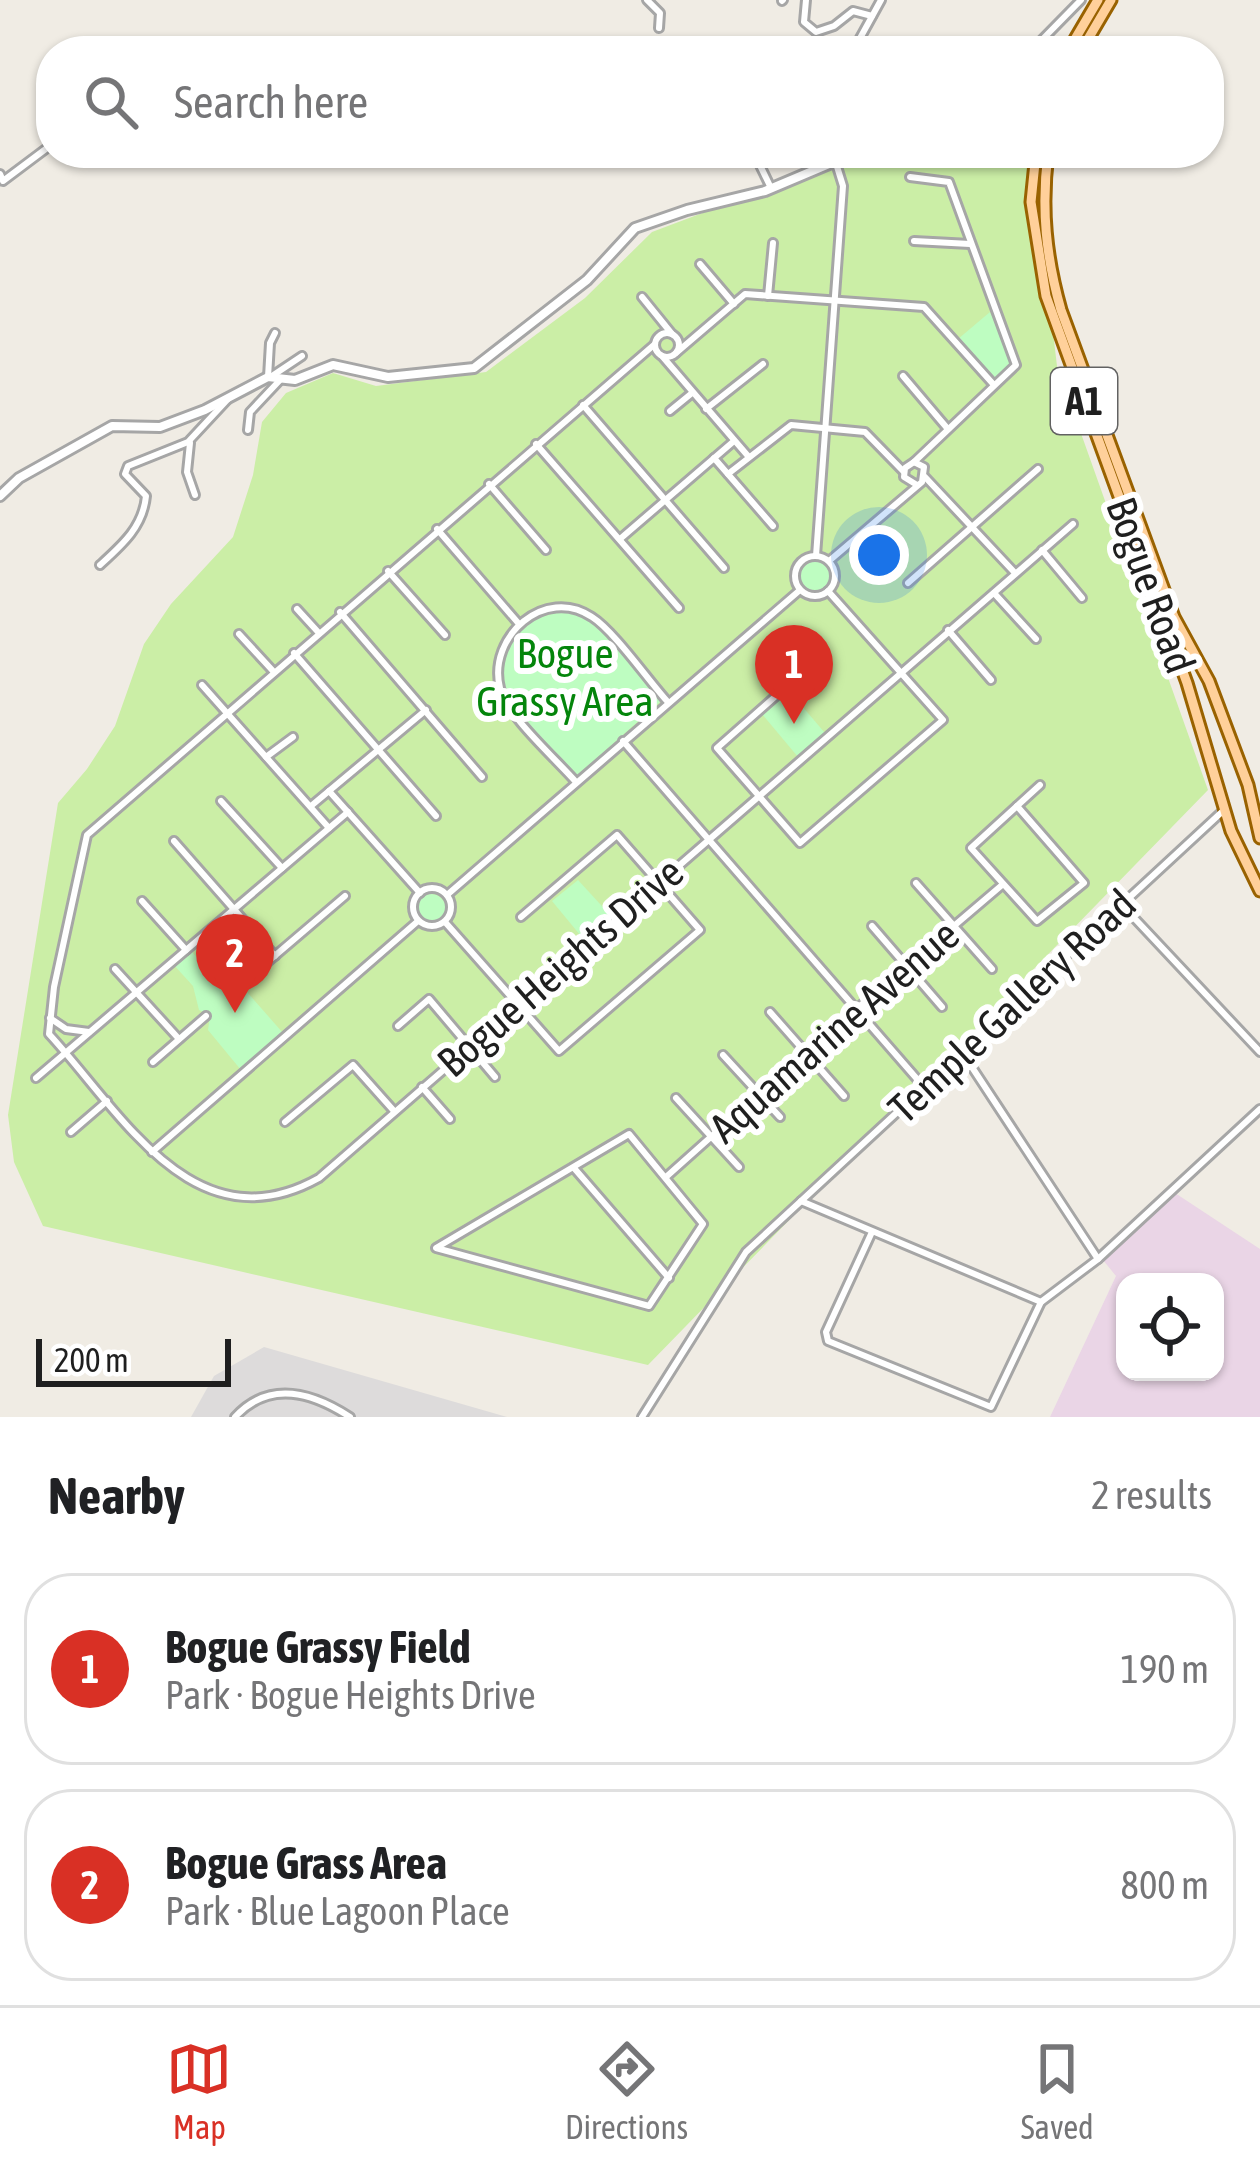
<!DOCTYPE html>
<html lang="en">
<head>
<meta charset="utf-8">
<style>
	:root { --surface:#fff; --page:#f2f2f2; --text:#202124; --muted:#757577; --line:#e0e0e0; --accent:#d93025 }
	body { margin:0; font-family:"Asap Condensed",sans-serif; background:var(--page); color:var(--text) }
	.controls { position:absolute; right:36px; bottom:36px; display:grid; overflow:hidden; border-radius:24px; box-shadow:0 3px 9px #0004 }
	.controls button { width:108px; height:108px; display:grid; place-items:center; padding:0; border:0; border-bottom:3px solid var(--line); background:var(--surface); color:var(--text); font:60px sans-serif }
	.scale { position:absolute; left:36px; bottom:30px; width:195px; box-sizing:border-box; padding-left:12px; border:6px solid #1f1f1f; border-top:0; font-size:33px; line-height:42px; white-space:nowrap; color:#1f1f1f; -webkit-text-stroke:9px #fff; paint-order:stroke }
	.you { position:absolute; left:879px; top:555px; width:42px; height:42px; margin:-30px; border:9px solid #fff; border-radius:50%; background:#1a73e8; box-shadow:0 0 0 18px #1a73e833 }
	.badge { display:grid; place-items:center; width:78px; height:78px; border-radius:50%; background:var(--accent); color:#fff; font-size:39px; font-weight:700 }
	.pin { position:absolute; translate:-50% -99px; filter:drop-shadow(0 3px 6px #0008) }
	.pin::after { content:''; position:absolute; top:63px; width:42px; height:36px; background:inherit; clip-path:polygon(0 0,100% 0,50% 100%) }
	.list { margin:0; padding:0; list-style:none }
	h2 { display:flex; justify-content:space-between; align-items:center; height:156px; margin:0; padding:0 48px; font-size:51px }
	h2 small { font-size:39px; font-weight:400; color:var(--muted) }
	.list li { display:grid; grid-template-columns:78px 1fr auto; gap:36px; align-items:center; box-sizing:border-box; height:192px; margin:0 24px 24px; padding:0 24px; border:3px solid var(--line); border-radius:48px }
	.list b { display:block; font-size:45px; white-space:nowrap }
	.list p { margin:0; font-size:39px; white-space:nowrap; color:var(--muted) }
	.list em { font-size:39px; font-style:normal; color:var(--muted) }
	.icon { flex:none; width:66px; height:66px; fill:none; stroke:currentColor; stroke-width:2; stroke-linecap:round; stroke-linejoin:round }
	.map { position:relative; flex:none; width:1260px; height:1417px; overflow:hidden }
	.search { position:absolute; background:var(--surface); box-shadow:0 3px 9px #0004; left:36px; right:36px; top:36px; height:132px; display:flex; align-items:center; gap:30px; box-sizing:border-box; padding:0 42px; border-radius:48px; color:var(--muted); font-size:45px }
	.sheet { height:588px; background:var(--surface) }
	nav { display:flex; justify-content:space-around; align-items:center; box-sizing:border-box; height:168px; border-top:3px solid var(--line); background:var(--surface); font-size:33px; color:var(--muted) }
	nav a { display:grid; justify-items:center; gap:6px }
	nav .on { color:var(--accent) }
	.map>svg:first-child { display:block }
	.residential { fill:#dddbdb }
	.industrial { fill:#ead5e6; fill-rule:evenodd }
	.grass { fill:#cbeea6 }
	.park { fill:#befdc1 }
	.lines { fill:none; stroke-linecap:round; stroke-linejoin:round }
	.minor-casing { stroke:#a6a6a6; stroke-width:12 }
	.tertiary-casing { stroke:#a6a6a6; stroke-width:14 }
	.primary-casing { stroke:#996200; stroke-width:15 }
	.minor { stroke:#fff; stroke-width:6 }
	.tertiary { stroke:#fff; stroke-width:8 }
	.primary { stroke:#ffd09a; stroke-width:9 }
	.labels { text-anchor:middle; stroke-width:12; stroke-linejoin:round; paint-order:stroke }
	.shield { fill:#fff; stroke:#626262; stroke-width:3 }
	.shield-label { font-size:39px; font-weight:bold; fill:#1f1f1f }
	.street-label { font-size:42px; fill:#1f1f1f; stroke:#fff }
	.park-label { font-size:42px; fill:#04850b; stroke:#fff }
</style>
</head>
<body>
<div class="map">
<svg width="1260" height="1417" viewBox="0 0 1260 1417">
	<rect width="100%" height="100%" fill="#f0ece4"/>
	<path class="residential" d="M264 1347 507 1417H191L214 1376Z"/>
	<path class="industrial" d="M1175 1193 1260 1249V1417H1050L1116 1276 1103 1260ZM1125 1282H1215V1372H1125Z"/>
	<path class="grass" d="M862 153H1032L1057 366 1208 790 648 1365 43 1226 14 1162 8 1115 58 803 87 769 115 726 144 644 171 604 233 537 253 475 262 422 286 393 333 373 376 386 486 372 585 298 652 232Z"/>
	<g class="park">
		<path d="M990 312 1014 365 994 382 958 339Z"/>
		<circle cx="815" cy="576" r="19"/>
		<path d="M567 611 592 620 662 700 576 777C547 744 485 698 506 650 518 622 539 616 567 611Z"/>
		<path d="M790 692 825 733 798 757 762 714Z"/>
		<path d="M578 880 612 917 585 941 552 901Z"/>
		<circle cx="431" cy="909" r="15"/>
		<path d="M191 951C203 965 225 978 231 994L247 992 283 1033 241 1070 208 1030 210 1016 199 1010 193 986 173 964Z"/>
	</g>
	<g class="lines">
		<g class="minor-casing">
			<g id="minor">
				<path d="M647 0 660 13 659 28"/>
				<path d="M806 0 804 22 816 32 834 26 853 11 872 16"/>
				<path d="M782 1 783 0"/>
				<path d="M853 51 881 0"/>
				<path d="M1031 51 1081 0"/>
				<path d="M754 153 771 188"/>
				<path d="M719 159 737 153"/>
				<path d="M0 174 3 181 51 145"/>
				<path d="M910 177 949 182 1016 365 914 462"/>
				<path d="M914 241 970 244"/>
				<path d="M700 264 734 304"/>
				<path d="M768 296 773 243"/>
				<path d="M642 297 672 334"/>
				<circle cx="667" cy="345" r="12"/>
				<path d="M655 344 87 835 54 987 49 1034C121 1112 194 1248 319 1178L1073 524"/>
				<path d="M676 353 745 294 924 307 994 385"/>
				<path d="M662 356 748 456"/>
				<path d="M272 376 302 356"/>
				<path d="M903 376 947 428"/>
				<path d="M268 377 270 343 275 333"/>
				<path d="M583 405 724 568"/>
				<path d="M706 409 763 364"/>
				<path d="M670 411 692 393"/>
				<path d="M248 430 250 412 280 380"/>
				<path d="M190 443 187 472 195 495"/>
				<path d="M536 444 679 608"/>
				<path d="M714 458 773 526"/>
				<path d="M728 474 791 425 865 432 904 472"/>
				<path d="M925 477 1015 573"/>
				<path d="M489 484 546 550"/>
				<path d="M437 529 519 624"/>
				<path d="M620 539 734 441"/>
				<path d="M1042 550 1082 598"/>
				<path d="M816 556 843 186 835 160 824 153"/>
				<circle cx="815" cy="576" r="20"/>
				<path d="M829 561 922 482 924 467 914 462 905 468 904 477 917 485"/>
				<path d="M100 565C122 545 143 527 146 496L125 474 128 466 188 442 228 399"/>
				<path d="M388 571 445 635"/>
				<path d="M908 583 1038 469"/>
				<path d="M994 593 1036 639"/>
				<path d="M297 609 318 632"/>
				<path d="M340 612 482 777"/>
				<path d="M948 630 991 680"/>
				<path d="M239 634 273 671"/>
				<path d="M294 653 436 816"/>
				<path d="M811 665 717 748 800 843 943 720 828 591"/>
				<path d="M202 685 329 828"/>
				<path d="M623 741 924 1087"/>
				<path d="M266 757 293 737"/>
				<path d="M576 782C557 760 506 715 500 688 487 637 545 585 592 617 614 631 648 680 667 701"/>
				<path d="M329 791 420 893"/>
				<path d="M221 801 282 868"/>
				<path d="M311 806 426 710"/>
				<path d="M1017 806 1084 883 1037 921 971 848Z"/>
				<path d="M1017 806 1040 785"/>
				<path d="M174 841 275 956"/>
				<path d="M916 883 992 969"/>
				<circle cx="432" cy="907" r="19"/>
				<path d="M447 895 800 590"/>
				<path d="M142 901 186 950"/>
				<path d="M1122 905 1260 1052"/>
				<path d="M445 922 559 1051 700 930 617 835 521 917"/>
				<path d="M872 926 942 1007"/>
				<path d="M115 969 179 1039"/>
				<path d="M237 988 345 896"/>
				<path d="M770 1012 844 1096"/>
				<path d="M50 1018 66 1029 89 1032"/>
				<path d="M398 1026 429 999 495 1077"/>
				<path d="M962 1052 1098 1259"/>
				<path d="M723 1055 780 1117"/>
				<path d="M153 1062 206 1016"/>
				<path d="M36 1078 348 812"/>
				<path d="M422 1087 450 1119"/>
				<path d="M676 1098 739 1167"/>
				<path d="M285 1122 353 1065 394 1111"/>
				<path d="M71 1132 107 1101"/>
				<path d="M629 1134 703 1224 649 1306 436 1248Z"/>
				<path d="M152 1152 418 921"/>
				<path d="M574 1168 669 1278"/>
				<path d="M666 1177 806 1052 1002 885"/>
				<path d="M801 1201 1041 1302"/>
				<path d="M872 1232 826 1332 828 1341 991 1407 1041 1302 1098 1259 1260 1109"/>
				<path d="M235 1417C270 1379 313 1393 350 1417"/>
				<path d="M642 1417 746 1252 1224 810"/>
			</g>
		</g>
		<g class="tertiary-casing">
			<path id="tertiary" d="M0 496 19 478 112 426 160 427 205 410 268 377 295 380 333 365 388 377 474 368 587 280 635 228 687 210 765 191 855 153"/>
		</g>
		<g class="primary-casing">
			<g id="primary">
				<path d="M1068 51 1098 0"/>
				<path d="M1081 51 1111 0"/>
				<path d="M1036 153 1031 202 1046 296 1187 683 1231 831 1260 891"/>
				<path d="M1048 153C1041 208 1046 257 1061 310L1174 617 1209 681 1248 785 1260 838"/>
			</g>
		</g>
		<use href="#minor" class="minor"/>
		<use href="#tertiary" class="tertiary"/>
		<use href="#primary" class="primary"/>
	</g>
	<g class="labels">
		<rect class="shield" x="1051" y="368" width="66" height="66" rx="9"/>
		<g class="shield-label">
			<text x="1084" y="415">A1</text>
		</g>
		<g class="street-label">
			<text transform="translate(1151 585) rotate(70)" y="15">Bogue Road</text>
			<text transform="translate(560 967) rotate(-41)" y="15">Bogue Heights Drive</text>
			<text transform="translate(1012 1006) rotate(-43)" y="15">Temple Gallery Road</text>
			<text transform="translate(834 1031) rotate(-41)" y="15">Aquamarine Avenue</text>
		</g>
		<g class="park-label">
			<text x="565" y="668">Bogue<tspan x="565" dy="48">Grassy Area</tspan></text>
		</g>
	</g>
</svg>
<div class="controls">
<button><svg class="icon" aria-label="locate" viewBox="0 0 24 24"><circle cx="12" cy="12" r="6"/><path d="M12 2v4M12 18v4M2 12h4M18 12h4"/></svg></button>
</div>
<div class="scale">200 m</div>
<div class="you"></div>
<div class="pin badge" style="left:794px;top:724px">1</div>
<div class="pin badge" style="left:235px;top:1013px">2</div>
<div class="search"><svg class="icon" aria-label="search" viewBox="0 0 24 24"><circle cx="10" cy="10" r="6"/><path d="M15 15l6 6"/></svg>Search here</div>
</div>
<section class="sheet">
<h2>Nearby<small>2 results</small></h2>
<ul class="list">
<li><span class="badge">1</span><div><b>Bogue Grassy Field</b><p>Park · Bogue Heights Drive</p></div><em>190 m</em></li>
<li><span class="badge">2</span><div><b>Bogue Grass Area</b><p>Park · Blue Lagoon Place</p></div><em>800 m</em></li>
</ul>
</section>
<nav>
<a class="on"><svg class="icon" aria-label="map" viewBox="0 0 24 24"><path d="M3 6l6-2 6 2 6-2v14l-6 2-6-2-6 2zM9 4v14M15 6v14"/></svg>Map</a>
<a><svg class="icon" aria-label="directions" viewBox="0 0 24 24"><path d="M12 3l9 9-9 9-9-9zM9 14v-3h6M13 9l2 2-2 2"/></svg>Directions</a>
<a><svg class="icon" aria-label="saved" viewBox="0 0 24 24"><path d="M7 4h10v16l-5-4-5 4z"/></svg>Saved</a>
</nav>
</body>
</html>
